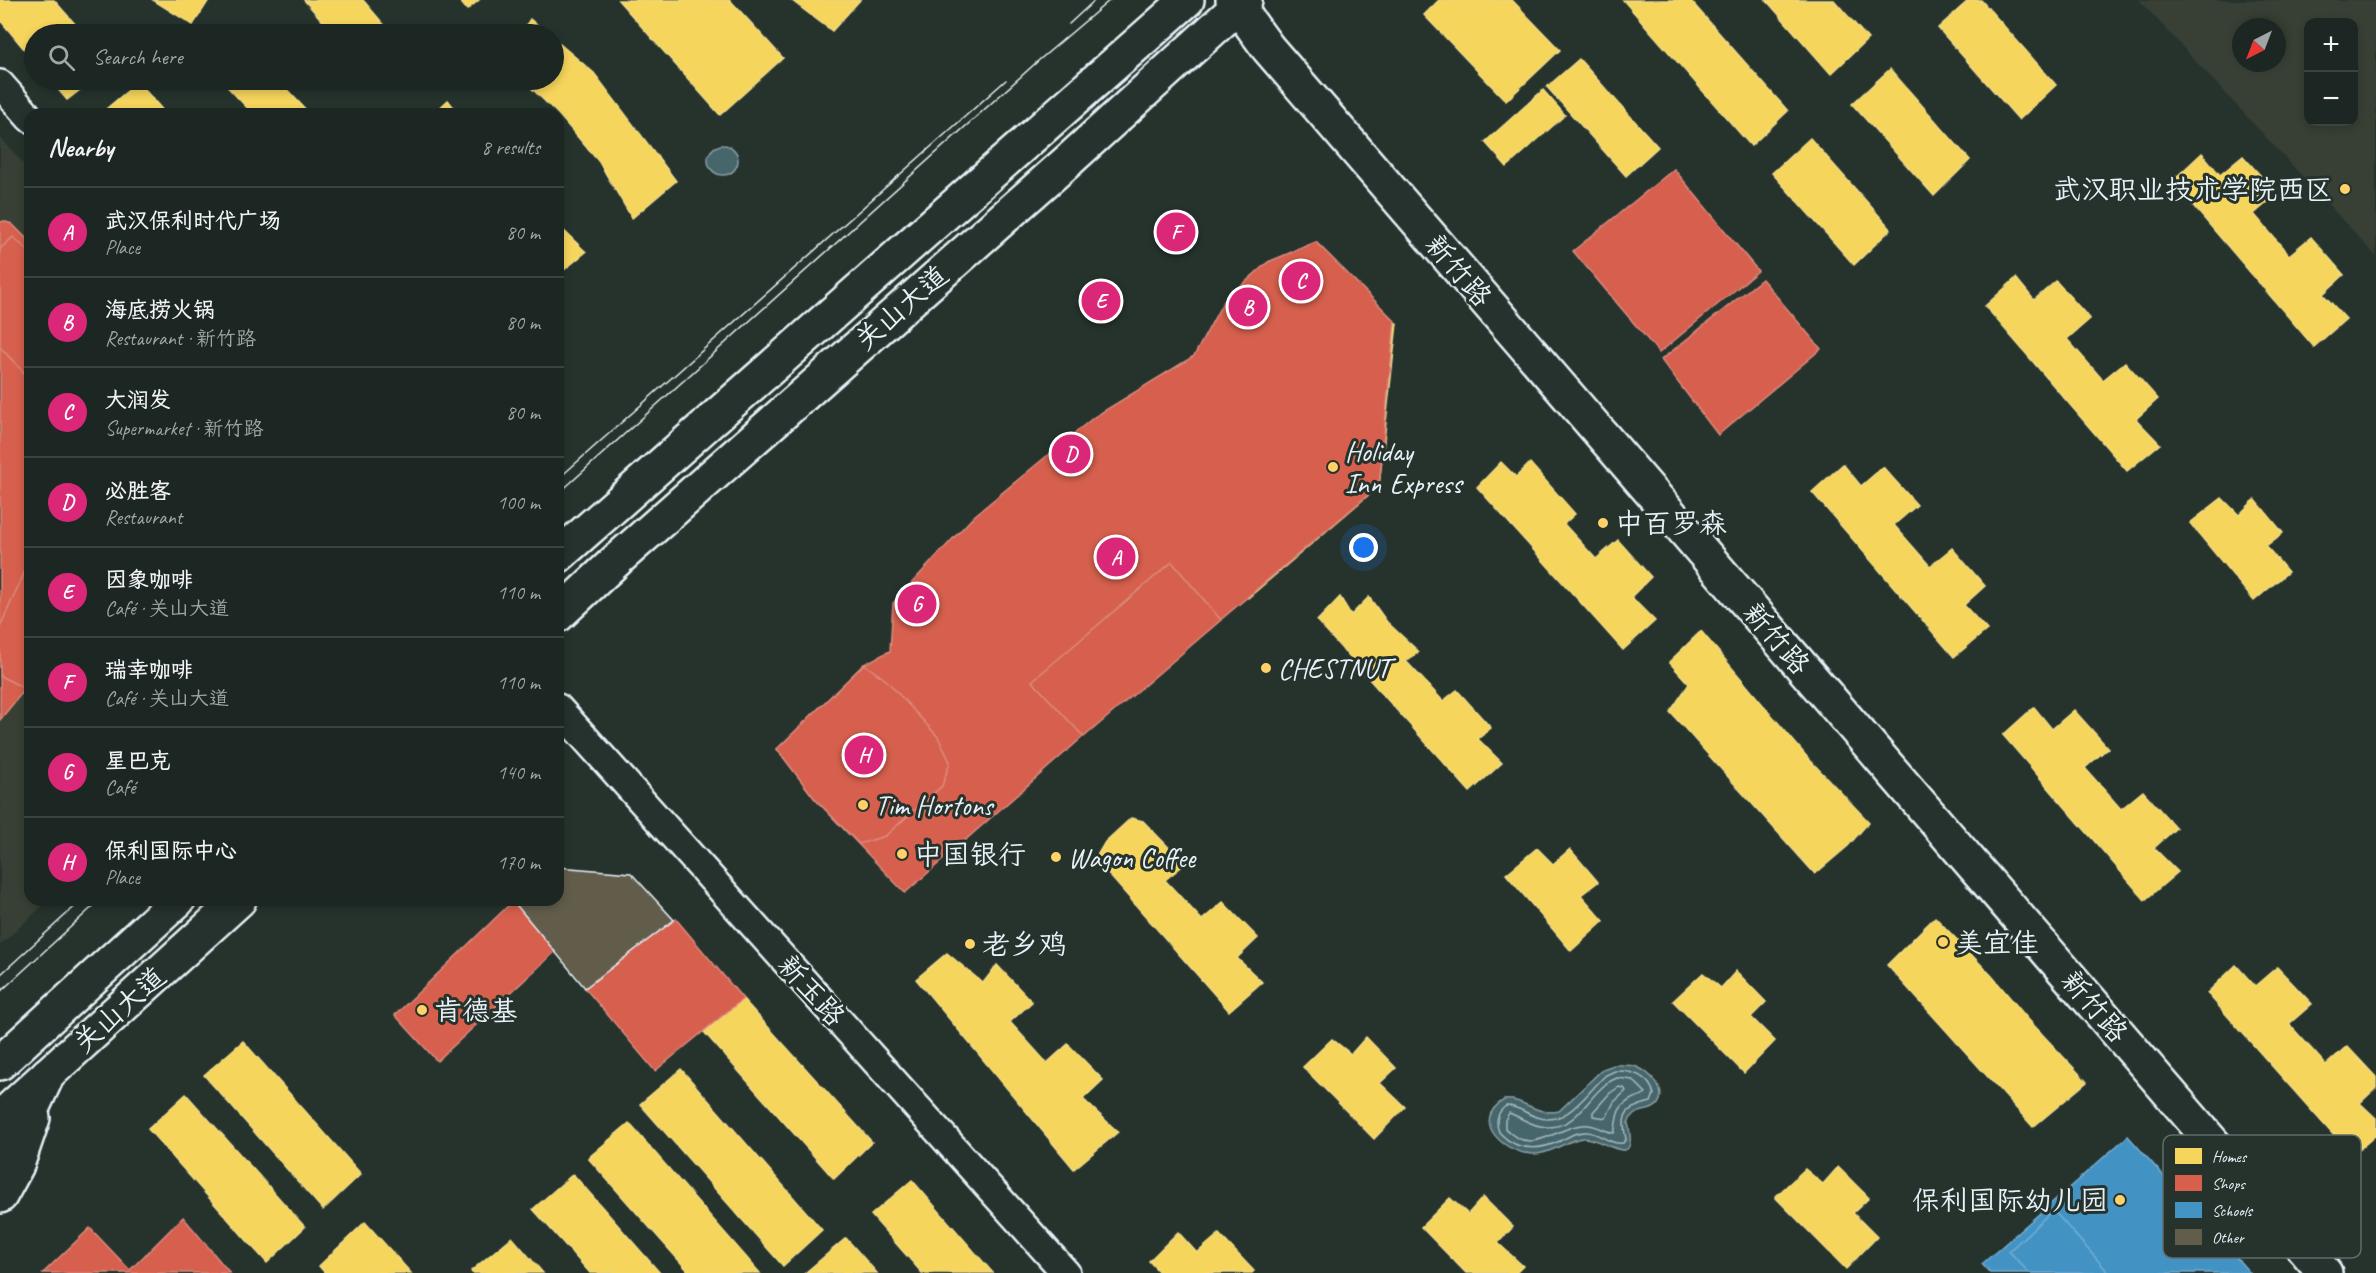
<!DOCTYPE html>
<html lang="en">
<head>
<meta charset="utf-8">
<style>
	:root { --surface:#1c2622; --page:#252e2a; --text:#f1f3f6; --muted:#a0a5a5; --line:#3a4340; --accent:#db2777 }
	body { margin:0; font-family:Caveat,"LXGW WenKai TC",sans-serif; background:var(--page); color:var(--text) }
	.controls { position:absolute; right:18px; top:18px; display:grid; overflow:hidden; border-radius:12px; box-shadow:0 3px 9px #0003 }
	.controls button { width:54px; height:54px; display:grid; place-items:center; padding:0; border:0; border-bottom:2px solid var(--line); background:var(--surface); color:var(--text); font:30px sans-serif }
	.compass { position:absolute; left:2232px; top:18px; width:54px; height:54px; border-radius:50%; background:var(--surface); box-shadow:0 3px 9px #0003; rotate:222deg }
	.you { position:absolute; left:1364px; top:548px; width:21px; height:21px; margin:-15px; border:4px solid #fff; border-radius:50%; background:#1a73e8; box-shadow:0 0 0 9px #1a73e833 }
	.badge { display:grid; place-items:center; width:39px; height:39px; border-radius:50%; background:var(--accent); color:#fff; font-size:20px; font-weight:700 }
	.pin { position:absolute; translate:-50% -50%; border:3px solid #fff; box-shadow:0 2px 6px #0006 }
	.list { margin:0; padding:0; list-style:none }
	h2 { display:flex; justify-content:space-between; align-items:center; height:78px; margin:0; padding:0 24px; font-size:26px }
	h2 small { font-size:20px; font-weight:400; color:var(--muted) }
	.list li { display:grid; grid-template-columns:39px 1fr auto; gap:18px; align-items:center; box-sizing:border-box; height:90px; padding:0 24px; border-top:2px solid var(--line) }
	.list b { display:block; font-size:22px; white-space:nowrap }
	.list p { margin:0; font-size:20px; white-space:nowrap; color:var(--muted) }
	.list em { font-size:20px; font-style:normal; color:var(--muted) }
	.icon { flex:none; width:33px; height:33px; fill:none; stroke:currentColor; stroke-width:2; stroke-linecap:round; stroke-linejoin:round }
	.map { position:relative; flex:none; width:2376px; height:1273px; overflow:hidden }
	.search { position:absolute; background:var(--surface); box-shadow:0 3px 9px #0003; left:24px; top:24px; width:540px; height:66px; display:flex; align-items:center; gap:15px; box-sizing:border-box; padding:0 21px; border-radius:33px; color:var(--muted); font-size:22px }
	.panel { position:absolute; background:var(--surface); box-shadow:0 3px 9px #0003; left:24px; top:108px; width:540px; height:798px; border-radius:18px }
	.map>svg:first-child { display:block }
	.built { fill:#384036; fill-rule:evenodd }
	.water { fill:#46666c; stroke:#879ea4; stroke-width:1.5 }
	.homes { fill:#f6d55c; stroke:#f2dd8b; stroke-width:1.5 }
	.shops { fill:#d6604d; stroke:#db8c80; stroke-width:1.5 }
	.schools { fill:#4393c3; stroke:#74afd3; stroke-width:1.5 }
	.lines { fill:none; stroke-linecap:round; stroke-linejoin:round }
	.shore { stroke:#a7b9c0; stroke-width:1.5 }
	.building { fill:#625d4b; stroke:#e8f1f8; stroke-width:1.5 }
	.minor-casing { stroke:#e8f1f8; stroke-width:32 }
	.major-casing { stroke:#e8f1f8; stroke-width:38 }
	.highway-casing { stroke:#e8f1f8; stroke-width:38 }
	.minor { stroke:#26332d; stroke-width:27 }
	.major { stroke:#26332d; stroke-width:33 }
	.highway { stroke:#26332d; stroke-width:33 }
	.tram { stroke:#e8f1f8; stroke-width:1.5 }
	.poi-dot { fill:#ffd166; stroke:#26332d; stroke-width:2 }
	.labels { text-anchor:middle; stroke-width:6; stroke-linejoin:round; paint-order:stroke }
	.poi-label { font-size:28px; fill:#e8f1f8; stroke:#26332d; text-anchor:start }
	.street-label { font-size:28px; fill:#e8f1f8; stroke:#26332d }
	.key { fill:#26332d; stroke:#606c6a; stroke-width:1.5 }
	.key-label { font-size:16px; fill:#e8f1f8 }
</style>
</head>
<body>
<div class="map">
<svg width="2376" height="1273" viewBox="0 0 2376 1273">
	<rect width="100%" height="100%" fill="#26332d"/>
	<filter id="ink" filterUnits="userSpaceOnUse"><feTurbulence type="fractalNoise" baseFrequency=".0167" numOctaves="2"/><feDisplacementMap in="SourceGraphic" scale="12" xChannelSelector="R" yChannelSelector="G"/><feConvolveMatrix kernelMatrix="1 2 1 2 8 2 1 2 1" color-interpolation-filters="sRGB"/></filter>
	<g filter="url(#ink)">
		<g class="built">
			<path d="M2139 0H2376V256ZM2308 22H2354V122H2308ZM2241 27H2277V63H2241Z"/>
			<path d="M0 137 30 171V900H49L0 945Z"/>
		</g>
		<g class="water">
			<circle cx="723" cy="160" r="15"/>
			<path d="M1614 1065C1622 1065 1630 1064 1637 1067 1649 1072 1668 1090 1658 1104 1650 1115 1636 1105 1628 1123 1640 1175 1603 1136 1583 1138 1566 1140 1552 1154 1535 1154 1506 1155 1468 1122 1504 1100 1525 1098 1535 1116 1559 1111L1603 1069Z"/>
		</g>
		<g class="homes">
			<path d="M0 0H54L84 34H34V61L0 20Z"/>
			<path d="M153 0H209L193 25Z"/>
			<path d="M304 0H363L392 34H334Z"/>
			<path d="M459 0H479L467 10Z"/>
			<path d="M618 0H730L783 58 720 115Z"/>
			<path d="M791 0H860L832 31Z"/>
			<path d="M1439 0H1512L1560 50 1506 101 1424 15Z"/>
			<path d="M1623 0H1690L1788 111 1751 146Z"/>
			<path d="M1766 0H1834L1868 39 1831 74Z"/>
			<path d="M1969 0H1981L2056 85 2019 120 1938 28Z"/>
			<path d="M530 19 548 34H520Z"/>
			<path d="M554 39 594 73 676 181 632 218 599 162 558 114 523 80H554Z"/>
			<path d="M1579 59 1658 147 1626 176 1547 87Z"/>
			<path d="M1890 69 1970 160 1934 196 1852 104Z"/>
			<path d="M50 80H93L67 100Z"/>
			<path d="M221 80H278L310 114H253Z"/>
			<path d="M374 80H392L382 88Z"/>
			<path d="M138 82 166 114H100Z"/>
			<path d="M1543 90 1565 115 1507 167 1485 142Z"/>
			<path d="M448 100 459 114H433Z"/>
			<path d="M1810 138 1891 229 1854 265 1772 173Z"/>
			<path d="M2202 153 2220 175 2243 156 2277 194 2254 214 2289 255 2311 237 2344 275 2323 294 2346 319 2314 347 2172 181Z"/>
			<path d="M558 225 586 252 558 275Z"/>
			<path d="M2016 278 2034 300 2056 281 2090 319 2067 339 2103 380 2125 362 2158 399 2136 419 2160 444 2127 471 1985 306Z"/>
			<path d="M1314 308 1397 323 1379 486 1248 598 1196 546 1306 447Z"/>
			<path d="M1501 462 1516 477 1530 463 1575 514 1564 524 1596 559 1618 540 1651 577 1631 597 1655 621 1623 650 1477 487Z"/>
			<path d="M1843 464 1861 486 1883 467 1917 505 1894 525 1930 566 1952 548 1985 586 1964 605 1987 630 1954 657 1812 492Z"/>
			<path d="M2222 498 2239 515 2255 499 2283 533 2266 546 2288 572 2254 601 2190 523Z"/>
			<path d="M1340 597 1351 615 1369 597 1387 622 1419 652 1406 661 1443 701 1457 690 1491 728 1478 739 1502 763 1470 792 1317 621Z"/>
			<path d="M1701 631 1808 758 1869 822 1848 846 1815 874 1670 712 1689 684 1669 662Z"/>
			<path d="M2034 707 2052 729 2074 710 2108 748 2085 768 2121 809 2143 791 2176 828 2154 848 2178 872 2145 900 2003 735Z"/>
			<path d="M1131 818 1143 821 1185 864 1165 880 1202 920 1223 902 1258 938 1237 958 1262 982 1229 1011 1095 859 1105 842Z"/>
			<path d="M1537 848 1553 864 1570 849 1598 882 1581 895 1604 921 1571 951 1506 874Z"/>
			<path d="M1935 917 1992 976 2027 1018 2087 1082 2033 1127 1887 965Z"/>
			<path d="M947 953 983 983 997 965 1032 1002 1010 1022 1047 1063 1068 1044 1103 1080 1083 1099 1118 1132 1074 1169 916 979Z"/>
			<path d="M2236 965 2255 986 2277 967 2312 1004 2289 1024 2326 1065 2347 1046 2376 1077V1088L2360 1103 2376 1118V1135L2352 1156 2207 993Z"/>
			<path d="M1736 971 1766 1002 1751 1017 1775 1041 1744 1073 1673 1001 1703 973 1721 988Z"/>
			<path d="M743 999 872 1142 834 1179 704 1032Z"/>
			<path d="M1366 1037 1396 1068 1380 1083 1405 1107 1374 1139 1303 1067 1332 1039 1351 1054Z"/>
			<path d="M243 1041 361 1174 323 1210 204 1075Z"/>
			<path d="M681 1069 822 1230 783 1266 640 1104Z"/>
			<path d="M186 1094 305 1227 267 1263 148 1129Z"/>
			<path d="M629 1123 760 1273H690L588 1158Z"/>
			<path d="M1838 1167 1869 1198 1853 1213 1877 1237 1846 1269 1775 1197 1805 1169 1823 1184Z"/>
			<path d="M573 1174 660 1273H590L533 1209Z"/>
			<path d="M912 1180 993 1273H922L871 1215Z"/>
			<path d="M1483 1197 1513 1227 1498 1243 1523 1266 1516 1273H1466L1421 1227 1450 1198 1468 1214Z"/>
			<path d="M365 1222 411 1273H325L319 1266Z"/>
			<path d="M1178 1232 1197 1253 1219 1234 1254 1271 1252 1273H1160L1149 1261Z"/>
			<path d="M512 1237 543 1273H472L471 1271Z"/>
			<path d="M846 1238 877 1273H805Z"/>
		</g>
		<g class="shops">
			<path d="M1674 169 1758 271 1659 353 1573 251Z"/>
			<path d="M3 221 12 224 30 242V691L25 689 0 720V223Z"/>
			<path d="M13 237 30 252V379L0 347V249Z"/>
			<path d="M1316 242 1395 321 1379 486 1109 714 905 893 815 799 777 749 864 664 890 651 893 603 974 516 1094 417 1194 356 1223 302 1268 262Z"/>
			<path d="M1762 279 1821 349 1718 435 1661 360Z"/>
			<path d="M30 560V691L0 676V627Z"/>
			<path d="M1172 562 1221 620 1084 737 1032 681Z"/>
			<path d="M864 664 886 680 938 737 950 762 942 786 885 836 859 844 815 799 777 749Z"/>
			<path d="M513 901 556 951 437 1061 395 1015Z"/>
			<path d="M676 919 743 999 655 1071 585 988Z"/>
			<path d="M183 1217 230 1273H43L90 1228 130 1270Z"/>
		</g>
		<g class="schools">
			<path d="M2128 1136 2250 1273H1990L1982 1264Z"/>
			<path d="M2053 1210 2109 1273H2029L2009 1251Z"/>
		</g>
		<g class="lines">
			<g class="shore">
				<path d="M1615 1071C1632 1070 1649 1076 1654 1094L1651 1102C1626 1108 1620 1113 1626 1139L1623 1143C1610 1145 1600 1133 1587 1132 1577 1131 1568 1137 1560 1141 1538 1151 1516 1151 1499 1132 1495 1122 1497 1112 1506 1106 1517 1105 1526 1114 1537 1117 1567 1128 1587 1092 1606 1075Z"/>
				<path d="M1617 1078 1633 1080 1646 1093C1642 1096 1637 1097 1632 1099 1614 1108 1618 1119 1614 1133 1603 1131 1594 1123 1582 1125 1556 1127 1531 1158 1505 1128V1120L1509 1113C1520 1117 1529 1124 1540 1126 1580 1134 1587 1089 1617 1078Z"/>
				<path d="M1619 1087 1624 1088 1626 1091 1614 1102 1606 1118 1593 1116V1112L1610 1093Z"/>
			</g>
		</g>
		<path class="building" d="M558 867 631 873 674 920 585 988 513 901 558 900Z"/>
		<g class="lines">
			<g class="minor-casing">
				<g id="minor">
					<path d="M0 84 30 118"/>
					<path d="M558 708 1066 1273"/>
				</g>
			</g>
			<g class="major-casing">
				<g id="major">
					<path d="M1233 0 1268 48 2325 1273"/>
					<path d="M558 556 1187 0"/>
					<path d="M558 615 618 559 1068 161 1245 0"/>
					<path d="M0 1063 178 900"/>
					<path d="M0 1118 239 900"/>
					<path d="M0 1196 17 1165 33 1118"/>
				</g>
			</g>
			<g class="highway-casing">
				<path id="highway" d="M0 1159 22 1130 48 1074"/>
			</g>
			<use href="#minor" class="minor"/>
			<use href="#major" class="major"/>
			<use href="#highway" class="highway"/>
			<g class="tram">
				<path d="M1069 24 1095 0"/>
				<path d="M558 479 1006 80"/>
				<path d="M558 494 1038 61 1110 0"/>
				<path d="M0 975 82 900"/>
				<path d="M0 992 100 900"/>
			</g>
		</g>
	</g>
	<g class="poi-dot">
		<circle cx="2345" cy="189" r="6"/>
		<circle cx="1333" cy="467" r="6"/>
		<circle cx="1603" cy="523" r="6"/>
		<circle cx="1266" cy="668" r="6"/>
		<circle cx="863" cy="805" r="6"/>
		<circle cx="902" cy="854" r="6"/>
		<circle cx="1056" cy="857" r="6"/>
		<circle cx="1943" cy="942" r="6"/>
		<circle cx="970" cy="944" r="6"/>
		<circle cx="422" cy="1010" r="6"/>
		<circle cx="2120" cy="1200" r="6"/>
	</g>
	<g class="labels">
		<g class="poi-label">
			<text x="2333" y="199" text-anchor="end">武汉职业技术学院西区</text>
			<text x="1345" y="461">Holiday<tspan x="1345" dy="32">Inn Express</tspan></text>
			<text x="1615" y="533">中百罗森</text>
			<text x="1278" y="678">CHESTNUT</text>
			<text x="875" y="815">Tim Hortons</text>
			<text x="914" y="864">中国银行</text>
			<text x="1068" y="867">Wagon Coffee</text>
			<text x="1955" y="952">美宜佳</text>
			<text x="982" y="954">老乡鸡</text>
			<text x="434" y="1020">肯德基</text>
			<text x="2108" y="1210" text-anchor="end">保利国际幼儿园</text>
		</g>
		<g class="street-label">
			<text transform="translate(1459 270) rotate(49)" y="10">新竹路</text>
			<text transform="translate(901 307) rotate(-41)" y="10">关山大道</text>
			<text transform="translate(1777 638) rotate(49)" y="10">新竹路</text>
			<text transform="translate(812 990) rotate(48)" y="10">新玉路</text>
			<text transform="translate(2095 1006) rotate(49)" y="10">新竹路</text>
			<text transform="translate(119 1009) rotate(-42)" y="10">关山大道</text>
		</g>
	</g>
	<rect x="2163" y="1135" width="198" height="123" rx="9" class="key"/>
	<rect x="2175" y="1148" width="27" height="16" fill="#f6d55c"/>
	<rect x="2175" y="1175" width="27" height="16" fill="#d6604d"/>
	<rect x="2175" y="1202" width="27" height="16" fill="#4393c3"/>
	<rect x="2175" y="1229" width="27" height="16" fill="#625d4b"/>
	<g class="key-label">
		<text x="2212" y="1162">Homes</text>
		<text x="2212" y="1189">Shops</text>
		<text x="2212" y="1216">Schools</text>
		<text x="2212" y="1243">Other</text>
	</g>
</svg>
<div class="controls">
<button>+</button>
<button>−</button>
</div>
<svg class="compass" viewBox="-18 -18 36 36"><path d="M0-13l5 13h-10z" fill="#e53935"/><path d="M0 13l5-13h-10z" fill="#a0a5a5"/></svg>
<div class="you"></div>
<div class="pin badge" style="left:1116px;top:557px">A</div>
<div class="pin badge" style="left:1248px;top:307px">B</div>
<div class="pin badge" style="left:1301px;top:281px">C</div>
<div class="pin badge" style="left:1071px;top:454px">D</div>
<div class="pin badge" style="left:1101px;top:301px">E</div>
<div class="pin badge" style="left:1176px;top:232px">F</div>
<div class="pin badge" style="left:917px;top:604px">G</div>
<div class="pin badge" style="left:864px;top:755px">H</div>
<div class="search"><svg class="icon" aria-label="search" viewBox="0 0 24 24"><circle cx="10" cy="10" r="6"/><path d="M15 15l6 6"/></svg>Search here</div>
<section class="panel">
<h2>Nearby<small>8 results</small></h2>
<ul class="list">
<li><span class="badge">A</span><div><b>武汉保利时代广场</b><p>Place</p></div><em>80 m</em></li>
<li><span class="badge">B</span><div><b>海底捞火锅</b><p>Restaurant · 新竹路</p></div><em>80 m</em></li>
<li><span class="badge">C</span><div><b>大润发</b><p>Supermarket · 新竹路</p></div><em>80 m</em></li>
<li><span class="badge">D</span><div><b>必胜客</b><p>Restaurant</p></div><em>100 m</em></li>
<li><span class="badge">E</span><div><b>因象咖啡</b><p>Café · 关山大道</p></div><em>110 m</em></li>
<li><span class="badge">F</span><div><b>瑞幸咖啡</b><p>Café · 关山大道</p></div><em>110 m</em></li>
<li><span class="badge">G</span><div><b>星巴克</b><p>Café</p></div><em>140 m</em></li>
<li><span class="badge">H</span><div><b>保利国际中心</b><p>Place</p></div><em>170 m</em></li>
</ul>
</section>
</div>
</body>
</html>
